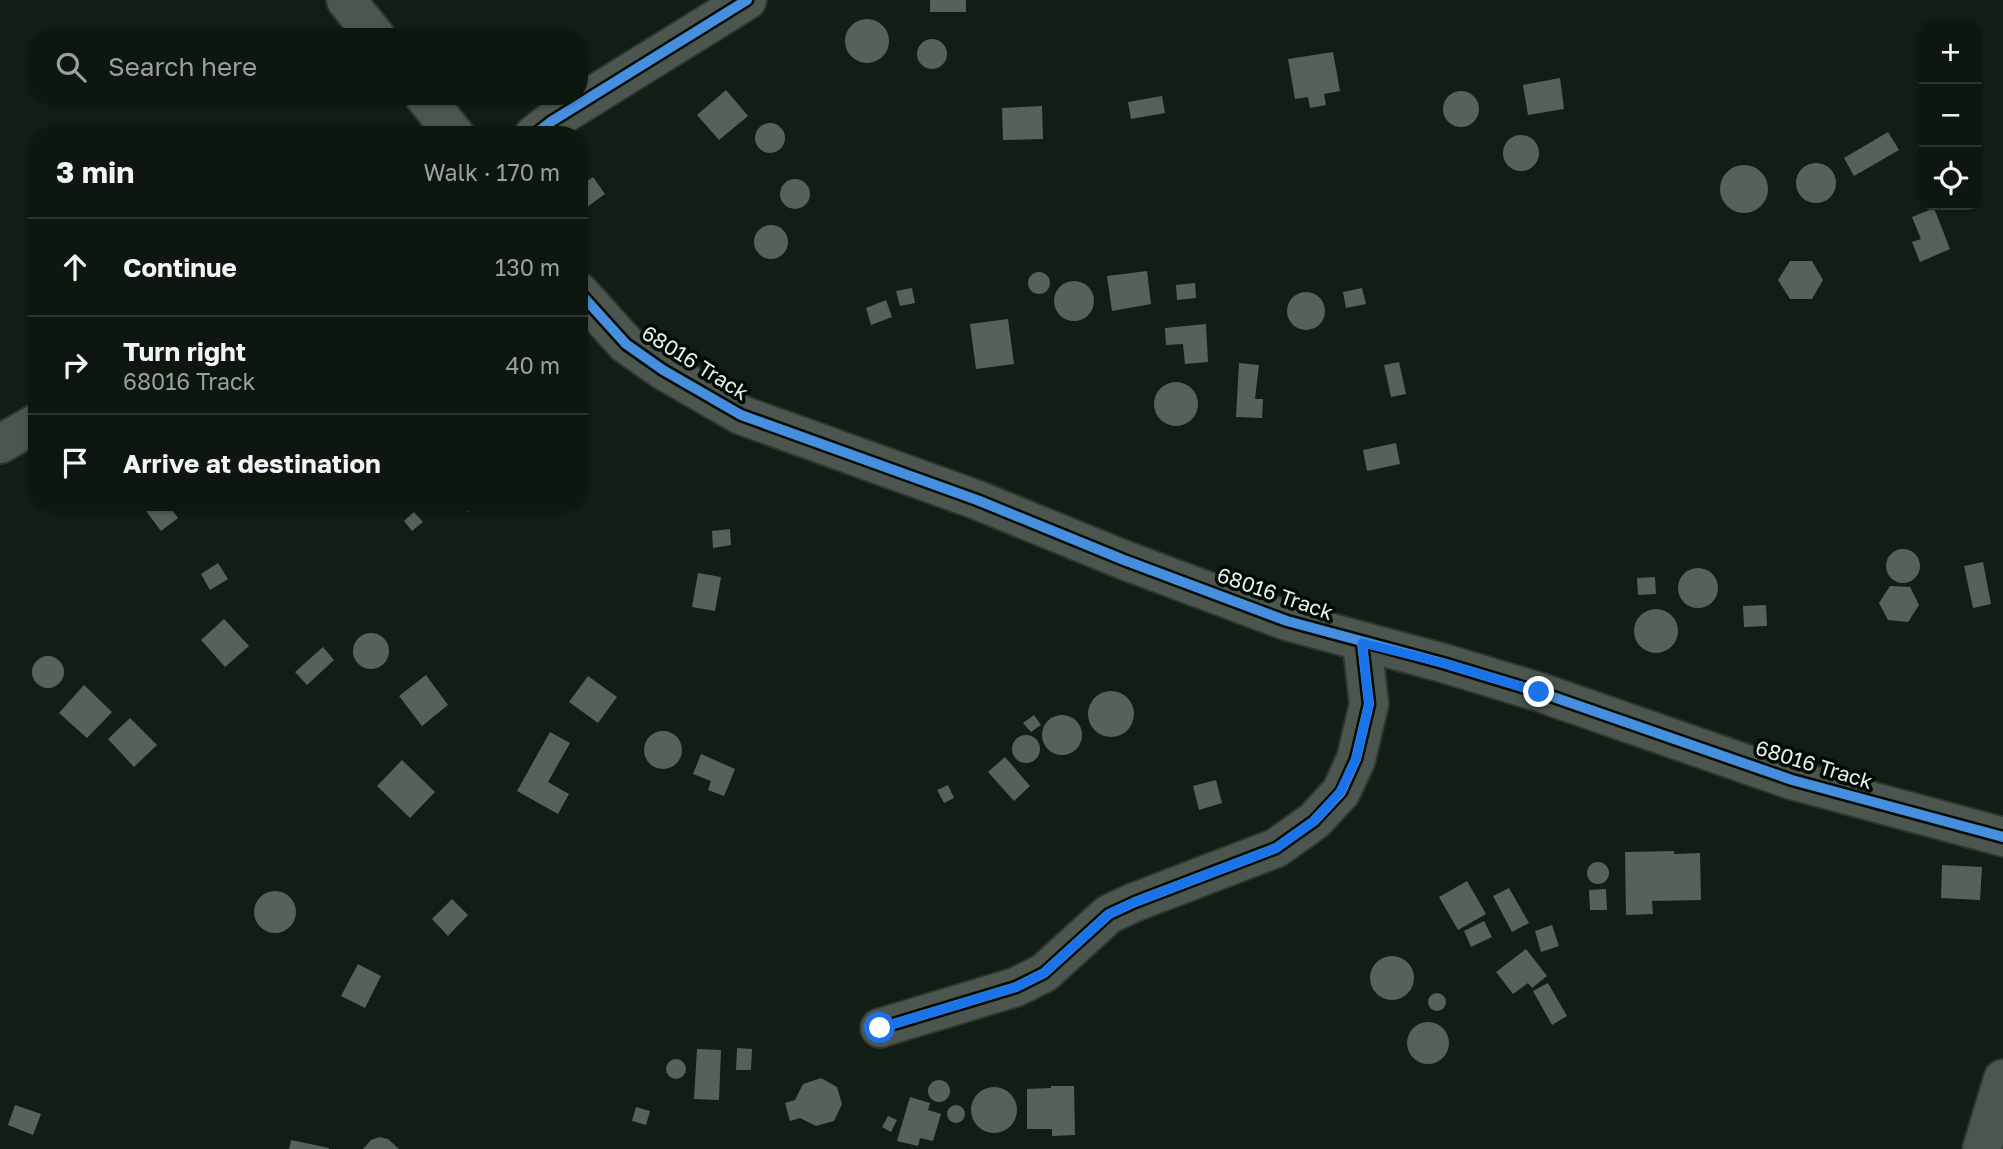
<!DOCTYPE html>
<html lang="en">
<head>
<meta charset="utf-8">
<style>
	:root { --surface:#0e1610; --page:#171f19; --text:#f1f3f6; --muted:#9b9f9f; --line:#2e3530 }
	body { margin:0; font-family:"Golos Text",sans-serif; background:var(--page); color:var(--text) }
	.controls { position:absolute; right:21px; top:21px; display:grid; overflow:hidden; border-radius:14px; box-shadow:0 2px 5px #0004 }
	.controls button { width:63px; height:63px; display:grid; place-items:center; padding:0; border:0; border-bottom:2px solid var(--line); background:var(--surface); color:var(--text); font:35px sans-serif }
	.stop { position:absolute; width:21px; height:21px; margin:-16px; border:5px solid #1a73e8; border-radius:50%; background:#fff }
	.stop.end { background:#1a73e8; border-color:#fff; box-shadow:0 2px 7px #0008 }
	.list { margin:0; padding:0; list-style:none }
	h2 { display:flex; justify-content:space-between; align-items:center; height:91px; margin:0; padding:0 28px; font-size:30px }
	h2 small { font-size:23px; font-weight:400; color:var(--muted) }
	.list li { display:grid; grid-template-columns:46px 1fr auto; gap:21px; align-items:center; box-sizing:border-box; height:98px; padding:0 28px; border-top:2px solid var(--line) }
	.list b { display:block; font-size:26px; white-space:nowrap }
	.list p { margin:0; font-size:23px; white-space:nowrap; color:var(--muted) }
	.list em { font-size:23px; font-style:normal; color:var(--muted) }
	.icon { flex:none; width:38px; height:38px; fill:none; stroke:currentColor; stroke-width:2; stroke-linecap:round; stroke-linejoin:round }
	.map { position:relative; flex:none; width:2003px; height:1149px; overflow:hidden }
	.search { position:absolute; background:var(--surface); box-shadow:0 2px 5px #0004; left:28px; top:28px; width:560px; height:77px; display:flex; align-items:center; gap:18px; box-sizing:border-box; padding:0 24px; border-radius:28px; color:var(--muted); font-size:26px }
	.panel { position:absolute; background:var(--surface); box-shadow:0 2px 5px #0004; left:28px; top:126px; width:560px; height:385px; border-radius:28px }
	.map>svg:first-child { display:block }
	.building { fill:#566259 }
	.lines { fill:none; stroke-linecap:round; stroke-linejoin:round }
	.minor-casing { stroke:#2d362f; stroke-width:42 }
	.minor { stroke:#4c564e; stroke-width:38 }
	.cycleway-casing { stroke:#030b05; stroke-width:15 }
	.cycleway { stroke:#468fdf; stroke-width:10 }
	.route { stroke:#1a73e8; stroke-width:9 }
	.labels { text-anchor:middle; stroke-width:7; stroke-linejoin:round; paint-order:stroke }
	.street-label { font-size:21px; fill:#e4f3e7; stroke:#030b05 }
</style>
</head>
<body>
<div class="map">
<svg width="2003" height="1149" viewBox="0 0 2003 1149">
	<rect width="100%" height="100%" fill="#121e15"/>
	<g class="building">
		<rect x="930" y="0" width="36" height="12"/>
		<circle cx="867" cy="41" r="22"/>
		<circle cx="932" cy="54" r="15"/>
		<path d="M1333 52 1340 91 1324 94 1326 105 1310 108 1308 97 1295 99 1288 59Z"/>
		<path d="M1560 78 1564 109 1528 115 1523 85Z"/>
		<path d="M726 90 748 116 719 140 697 115Z"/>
		<circle cx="1461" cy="109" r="18"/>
		<path d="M1162 96 1165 113 1131 119 1128 102Z"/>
		<path d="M1042 106 1043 139 1003 140 1002 108Z"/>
		<circle cx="770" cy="138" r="15"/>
		<path d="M1888 132 1899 150 1854 176 1844 158Z"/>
		<circle cx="1521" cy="153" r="18"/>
		<circle cx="1816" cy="183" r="20"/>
		<circle cx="1744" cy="189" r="24"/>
		<path d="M593 177 605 194 587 207 579 196V187Z"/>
		<circle cx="795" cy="194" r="15"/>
		<path d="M1934 208 1950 249 1920 262 1912 242 1921 239 1912 217Z"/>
		<circle cx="771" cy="242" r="17"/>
		<path d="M1790 261H1812L1823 280 1812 299H1790L1778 280Z"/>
		<path d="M1147 271 1151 304 1112 311 1107 276Z"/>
		<circle cx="1039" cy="283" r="11"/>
		<circle cx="1074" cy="301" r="20"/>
		<path d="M1195 283 1196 298 1177 300 1176 285Z"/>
		<path d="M912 288 915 303 900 306 896 291Z"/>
		<path d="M1362 288 1366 304 1346 308 1343 292Z"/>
		<circle cx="1306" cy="311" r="19"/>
		<path d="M886 300 892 317 871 325 866 308Z"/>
		<path d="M1008 319 1014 364 976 369 970 324Z"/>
		<path d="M1206 324 1208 362 1185 364 1183 344 1166 345 1165 328Z"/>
		<path d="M1399 362 1406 394 1391 397 1384 365Z"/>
		<path d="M1239 363 1259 365 1255 399H1263L1262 418 1236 417Z"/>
		<circle cx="1176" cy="404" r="22"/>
		<path d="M1396 443 1400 464 1367 471 1363 450Z"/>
		<path d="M158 502H166L178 518 161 531 146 511Z"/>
		<path d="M459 502H480L467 512Z"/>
		<path d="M414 512 423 522 412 531 404 521Z"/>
		<path d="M730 529 731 545 713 548 712 531Z"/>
		<circle cx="1903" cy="566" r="17"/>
		<path d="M1983 562 1991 604 1973 608 1964 566Z"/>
		<path d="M218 563 228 579 210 590 201 574Z"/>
		<circle cx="1698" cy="588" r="20"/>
		<path d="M698 573 721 577 715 611 692 607Z"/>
		<path d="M1655 577 1656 594 1638 595 1637 578Z"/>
		<path d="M1890 586 1910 587 1919 605 1908 622 1888 620 1879 603Z"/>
		<path d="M1766 605 1767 626 1744 627 1743 606Z"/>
		<circle cx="1656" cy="631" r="22"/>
		<path d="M224 619 249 646 225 667 201 640Z"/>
		<circle cx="371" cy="651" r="18"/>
		<path d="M323 647 334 660 307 685 295 672Z"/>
		<circle cx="48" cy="672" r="16"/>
		<path d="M426 675 448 705 422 726 399 696Z"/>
		<path d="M588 676 617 697 598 723 569 702Z"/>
		<path d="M84 685 112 712 87 738 59 713Z"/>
		<circle cx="1111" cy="714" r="23"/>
		<path d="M1034 715 1041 725 1031 732 1023 723Z"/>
		<circle cx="1062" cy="735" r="20"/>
		<path d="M130 718 157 745 134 767 108 739Z"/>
		<circle cx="663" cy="750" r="19"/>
		<path d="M550 732 570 743 548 782 569 794 558 814 517 791Z"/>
		<circle cx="1026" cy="749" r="14"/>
		<path d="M701 754 735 769 724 796 708 790 711 781 693 774Z"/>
		<path d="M1005 757 1030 786 1014 801 988 772Z"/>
		<path d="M402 760 435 792 410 818 377 786Z"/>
		<path d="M1216 780 1222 803 1199 810 1193 786Z"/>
		<path d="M948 785 954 798 944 803 937 790Z"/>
		<path d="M1674 851V854L1700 853 1701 900 1652 901 1653 914 1626 915 1625 852Z"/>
		<circle cx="1598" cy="873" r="11"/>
		<path d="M1942 865 1982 867 1980 900 1941 898Z"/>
		<path d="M1467 881 1486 914 1458 930 1439 897Z"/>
		<path d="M1509 888 1529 923 1512 932 1493 896Z"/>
		<path d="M1606 889 1607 910H1590L1589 890Z"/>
		<circle cx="275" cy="912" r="21"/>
		<path d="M452 899 468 915 448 936 432 919Z"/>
		<path d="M1484 921 1492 937 1471 947 1464 931Z"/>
		<path d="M1552 925 1559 946 1541 952 1535 931Z"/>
		<path d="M1526 949 1547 976 1532 988 1528 983 1513 994 1496 972Z"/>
		<circle cx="1392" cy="978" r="22"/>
		<path d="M358 964 381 976 365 1008 341 996Z"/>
		<path d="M1548 983 1567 1016 1552 1025 1533 991Z"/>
		<circle cx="1437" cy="1002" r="9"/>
		<circle cx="1428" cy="1043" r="21"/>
		<path d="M737 1048 752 1049 751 1070H736Z"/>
		<path d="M697 1049 721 1050 719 1100 694 1099Z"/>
		<circle cx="676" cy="1069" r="10"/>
		<path d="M821 1078 837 1087 842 1104 834 1121 816 1126 800 1118 790 1121 785 1103 795 1100 803 1084Z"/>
		<circle cx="939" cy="1091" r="11"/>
		<path d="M1051 1086H1074L1075 1135 1052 1136V1129H1027V1089L1051 1088Z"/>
		<circle cx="994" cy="1110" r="23"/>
		<path d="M910 1097 930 1103 928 1110 941 1114 933 1141 920 1138 918 1146 897 1141Z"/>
		<path d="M15 1105 41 1114 33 1135 8 1125Z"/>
		<circle cx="956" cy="1114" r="9"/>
		<path d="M636 1107 650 1111 646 1125 632 1121Z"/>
		<path d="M888 1116 897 1120 891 1132 882 1127Z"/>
		<path d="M379 1137 388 1139 399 1149H363L371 1140Z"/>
		<path d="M291 1140 329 1148V1149H289Z"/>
	</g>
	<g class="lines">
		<g class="minor-casing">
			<g id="minor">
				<path d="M346 0 376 37"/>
				<path d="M424 96 455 135"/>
				<path d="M534 135 552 121 747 0"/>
				<path d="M579 292 626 344 663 370 741 415 977 500 1124 560 1287 621 1443 663 1539 692 1792 780 2003 837"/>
				<path d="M0 444 37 423"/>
				<path d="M880 1028 1016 987 1044 973 1109 914 1135 902 1276 848 1314 821 1341 792 1356 759 1369 704 1362 643"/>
				<path d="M1982 1149 2003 1079"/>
			</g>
		</g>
		<use href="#minor" class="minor"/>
		<g class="cycleway-casing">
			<g id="cycleway">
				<path d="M534 135 552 121 747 0"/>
				<path d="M579 292 626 344 663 370 741 415 977 500 1124 560 1287 621 1443 663 1539 692 1792 780 2003 837"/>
				<path d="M880 1028 1016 987 1044 973 1109 914 1135 902 1276 848 1314 821 1341 792 1356 759 1369 704 1362 643"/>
			</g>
		</g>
		<use href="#cycleway" class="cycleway"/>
	</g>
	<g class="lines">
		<path class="route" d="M880 1028 1016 987 1044 973 1109 914 1135 902 1276 848 1314 821 1340 792 1356 759 1369 704 1362 643 1443 663 1539 692"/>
	</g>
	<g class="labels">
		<g class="street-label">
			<text transform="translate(695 363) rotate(32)" y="7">68016 Track</text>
			<text transform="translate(1275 594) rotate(19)" y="7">68016 Track</text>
			<text transform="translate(1814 765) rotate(17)" y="7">68016 Track</text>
		</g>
	</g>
</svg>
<div class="controls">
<button>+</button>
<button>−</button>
<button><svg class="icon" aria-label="locate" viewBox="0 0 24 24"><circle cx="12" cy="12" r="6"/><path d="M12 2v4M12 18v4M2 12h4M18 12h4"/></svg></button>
</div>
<div class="stop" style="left:880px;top:1028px"></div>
<div class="stop end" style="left:1539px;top:692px"></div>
<div class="search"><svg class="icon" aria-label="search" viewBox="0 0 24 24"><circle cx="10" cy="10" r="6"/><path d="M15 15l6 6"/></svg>Search here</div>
<section class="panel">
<h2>3 min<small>Walk · 170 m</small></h2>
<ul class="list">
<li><svg class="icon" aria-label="ahead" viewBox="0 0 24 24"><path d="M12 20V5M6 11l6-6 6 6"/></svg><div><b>Continue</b></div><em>130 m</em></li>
<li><svg class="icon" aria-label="right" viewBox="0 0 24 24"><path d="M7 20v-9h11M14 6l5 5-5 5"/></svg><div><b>Turn right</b><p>68016 Track</p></div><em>40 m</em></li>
<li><svg class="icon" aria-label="arrive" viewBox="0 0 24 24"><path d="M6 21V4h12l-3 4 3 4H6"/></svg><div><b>Arrive at destination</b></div></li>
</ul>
</section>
</div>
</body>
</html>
